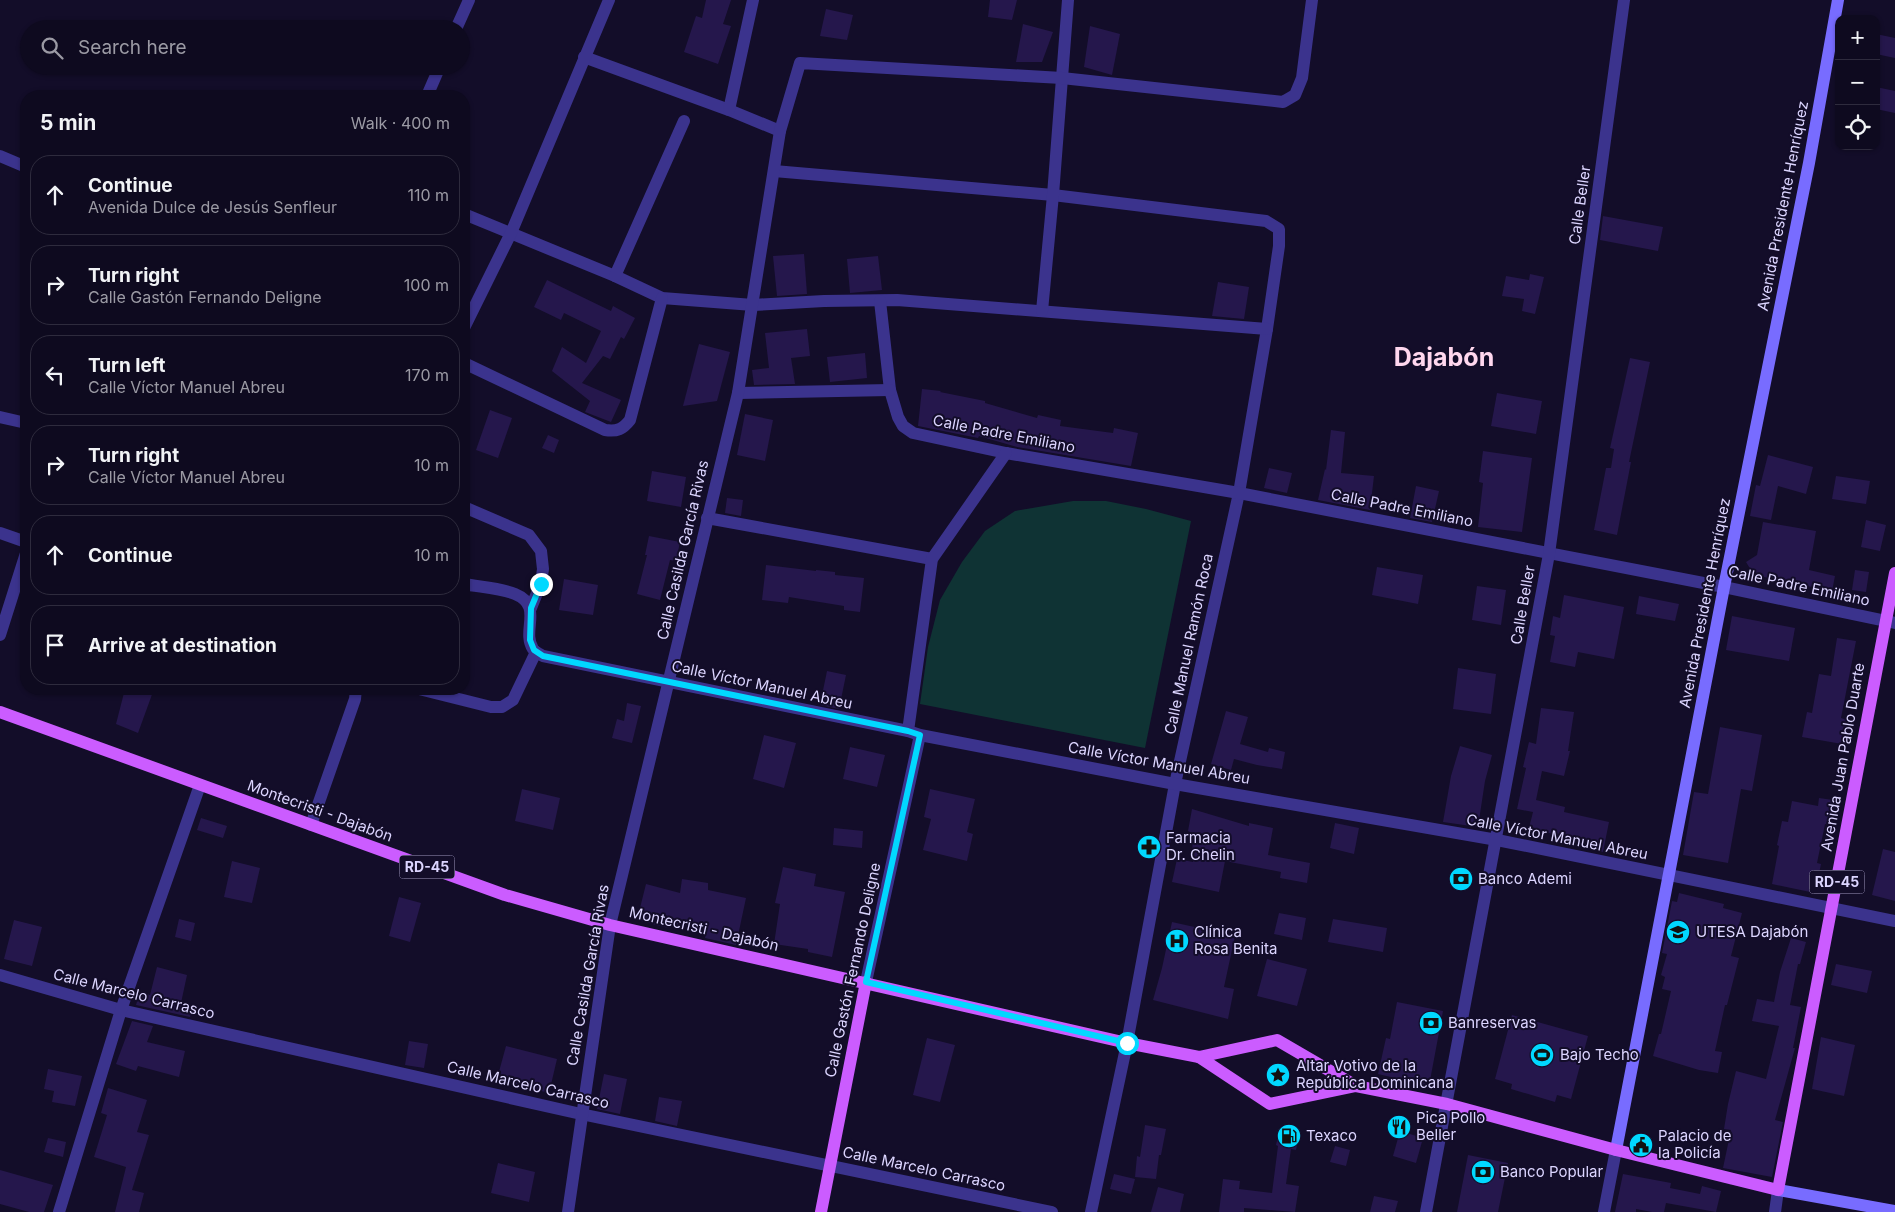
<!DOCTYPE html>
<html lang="en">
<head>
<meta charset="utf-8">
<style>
	:root { --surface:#0e0a1f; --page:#1c182c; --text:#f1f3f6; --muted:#9b9aa4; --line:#2e2b3d }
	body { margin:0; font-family:Inter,sans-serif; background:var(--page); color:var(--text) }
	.controls { position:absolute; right:15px; top:15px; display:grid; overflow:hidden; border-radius:10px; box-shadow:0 1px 4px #0004 }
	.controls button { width:45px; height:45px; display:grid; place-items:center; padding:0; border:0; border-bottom:1px solid var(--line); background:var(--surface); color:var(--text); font:25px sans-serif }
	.stop { position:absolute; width:15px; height:15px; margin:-11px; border:4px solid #01d8ff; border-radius:50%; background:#fff }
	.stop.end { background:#01d8ff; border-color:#fff; box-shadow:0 1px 5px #0008 }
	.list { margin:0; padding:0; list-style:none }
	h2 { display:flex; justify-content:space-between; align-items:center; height:65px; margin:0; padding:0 20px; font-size:21px }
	h2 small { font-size:16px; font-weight:400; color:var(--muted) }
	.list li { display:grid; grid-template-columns:32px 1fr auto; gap:15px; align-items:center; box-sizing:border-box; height:80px; margin:0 10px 10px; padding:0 10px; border:1px solid var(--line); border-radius:20px }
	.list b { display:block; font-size:19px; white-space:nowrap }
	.list p { margin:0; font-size:16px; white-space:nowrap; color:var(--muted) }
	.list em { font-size:16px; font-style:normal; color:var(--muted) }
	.icon { flex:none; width:28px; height:28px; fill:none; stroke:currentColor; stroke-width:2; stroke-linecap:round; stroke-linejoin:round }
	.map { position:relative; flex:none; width:1895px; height:1212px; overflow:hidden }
	.search { position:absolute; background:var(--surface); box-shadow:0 1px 4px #0004; left:20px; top:20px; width:450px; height:55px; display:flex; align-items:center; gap:12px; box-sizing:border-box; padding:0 18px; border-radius:28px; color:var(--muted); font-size:19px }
	.panel { position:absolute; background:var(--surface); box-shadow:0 1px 4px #0004; left:20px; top:90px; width:450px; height:605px; border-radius:20px }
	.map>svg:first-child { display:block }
	.green { fill:#0f3334 }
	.building { fill:#25174c }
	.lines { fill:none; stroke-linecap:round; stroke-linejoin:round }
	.street { stroke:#3b338d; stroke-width:12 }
	.secondary { stroke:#786cff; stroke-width:12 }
	.primary { stroke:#cb5cff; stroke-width:12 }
	.route { stroke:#01d8ff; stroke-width:6 }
	.labels { text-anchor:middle; stroke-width:4; stroke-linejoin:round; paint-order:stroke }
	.shield { fill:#130d29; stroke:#a099bf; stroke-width:1 }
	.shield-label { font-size:14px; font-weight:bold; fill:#dcd5ff }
	.street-label { font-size:15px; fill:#dcd5ff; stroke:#130d29 }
	.poi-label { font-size:15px; fill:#dcd5ff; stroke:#130d29; text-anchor:start }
	.town-label { font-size:25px; font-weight:bold; fill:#ffd7ee; stroke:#130d29 }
</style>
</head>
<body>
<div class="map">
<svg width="1895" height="1212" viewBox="0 0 1895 1212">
	<rect width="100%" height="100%" fill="#130d29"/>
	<path class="green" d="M1073 501H1106L1146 509 1191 521 1145 748 920 704 928 647 940 600 962 562 985 531 1015 511Z"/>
	<g class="building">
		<path d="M706 0H731L723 24 731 26 718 64 684 52 696 16 702 18Z"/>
		<path d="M990 0H1017L1012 20 988 17Z"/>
		<path d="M826 9 853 15 847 40 820 36Z"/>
		<path d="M1023 24 1053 32 1042 62H1016Z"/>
		<path d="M1090 26 1120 34 1112 75 1084 67Z"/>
		<path d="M1876 34 1895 38V58L1876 54Z"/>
		<path d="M1876 87 1895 91V113L1876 109Z"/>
		<path d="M1603 216 1663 227 1658 251 1600 240Z"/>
		<path d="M804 254 807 294 777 296 773 256Z"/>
		<path d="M878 256 882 290 850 293 847 259Z"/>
		<path d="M1530 274 1544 277 1535 314 1522 311 1524 299 1502 296 1506 276 1529 280Z"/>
		<path d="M547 280 611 311 613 306 635 318 624 339 621 337 610 359 603 356 582 383 621 400 611 422 585 412 590 401 552 371 562 347 586 363 601 331 564 313 561 320 534 307Z"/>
		<path d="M1218 282 1249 287 1244 319 1212 316Z"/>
		<path d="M807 329 810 356 791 358 795 384 754 385 752 370 769 368 765 333Z"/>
		<path d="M699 344 730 352 717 401 683 406Z"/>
		<path d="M865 353 867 378 830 382 827 357Z"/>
		<path d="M1630 358 1650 362 1629 462H1631L1617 535 1594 530 1606 468H1611L1614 449 1610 448Z"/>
		<path d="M922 389 941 391 940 392 985 401V403L1037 418 1038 415 1061 420 1060 426 1113 433 1114 428 1138 433 1131 466 1017 447 979 436 978 438 918 426Z"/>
		<path d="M1497 393 1542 401 1536 434 1491 426Z"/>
		<path d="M490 410 512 418 498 458 476 450Z"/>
		<path d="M745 414 773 420 765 461 737 455Z"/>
		<path d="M1331 430 1345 432 1341 473 1374 476 1370 510 1318 500 1325 469 1326 470Z"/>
		<path d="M548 435 559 440 554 453 542 448Z"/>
		<path d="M1483 451 1532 458 1522 532 1478 527 1483 483 1479 482Z"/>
		<path d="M1768 455 1813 467 1806 494 1778 486 1771 520 1750 516 1756 485 1760 486Z"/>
		<path d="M1269 468 1292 473 1287 493 1264 488Z"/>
		<path d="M652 471 686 477 681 507 647 501Z"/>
		<path d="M1836 476 1870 481 1866 504 1832 499Z"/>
		<path d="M1416 486 1439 491 1432 522 1410 518Z"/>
		<path d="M727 498 743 500 741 516 725 513Z"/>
		<path d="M1866 520 1886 525 1880 551 1861 547Z"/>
		<path d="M1763 522 1816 531 1809 570 1835 576 1832 591 1754 575 1746 562 1757 555Z"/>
		<path d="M649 536 680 542 676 561 670 560 660 600 637 594 647 555H645Z"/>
		<path d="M766 565 816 571V570L835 572V575L864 578 860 612 844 610V606L789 597 788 603 762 600Z"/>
		<path d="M1377 567 1423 575 1418 604 1372 595Z"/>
		<path d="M1855 570 1869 572 1866 592 1852 590Z"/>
		<path d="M564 579 598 585 593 615 559 610Z"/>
		<path d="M1477 586 1506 590 1501 625 1472 620Z"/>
		<path d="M1564 595 1624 607 1614 659 1578 652 1575 667 1550 662 1555 636 1550 635 1553 616 1560 618Z"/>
		<path d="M1639 596 1679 604 1675 621 1636 614Z"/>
		<path d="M1732 616 1795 628 1789 661 1726 650Z"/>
		<path d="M1837 638 1856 641 1841 718 1847 720 1842 744 1802 737 1807 712 1812 713 1819 674 1831 676Z"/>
		<path d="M1458 668 1496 674 1491 714 1453 709Z"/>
		<path d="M827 671 846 675 839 709 820 705Z"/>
		<path d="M125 689H154L138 733 116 724Z"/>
		<path d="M627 703 641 706 632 743 612 738 617 719 624 721Z"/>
		<path d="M1541 708 1574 712 1568 751H1570L1564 776 1542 771 1536 800 1565 807 1564 812 1609 822 1603 852 1576 844 1577 840 1529 828 1533 812 1517 809 1526 768 1523 767 1529 742 1536 744Z"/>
		<path d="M1226 711 1248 717 1240 744 1268 752 1269 748 1285 752 1282 769 1257 765 1234 759 1231 770 1211 764Z"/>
		<path d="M1720 727 1762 735 1752 791 1741 789 1728 863 1683 855 1694 792 1708 794Z"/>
		<path d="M764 735 796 743 784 788 753 779Z"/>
		<path d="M1460 746 1492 755 1485 781 1478 827 1443 822 1451 776Z"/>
		<path d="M850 747 885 755 877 787 843 779Z"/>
		<path d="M522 789 560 798 553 830 515 821Z"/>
		<path d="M930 789 975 799 967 832 973 834 967 861 923 850 931 819 924 817Z"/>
		<path d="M1819 798 1833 800 1829 825 1825 824 1817 863 1821 864 1815 893 1772 884 1779 846 1777 845 1782 821 1788 822 1792 801 1818 806Z"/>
		<path d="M1192 809 1249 826V823L1273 828 1268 855 1310 863 1307 883 1280 878 1281 872 1225 861 1219 892 1172 882 1177 859 1193 862 1192 833 1188 831Z"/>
		<path d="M201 818 227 826 223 838 197 830Z"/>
		<path d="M1335 823 1359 828 1354 854 1330 848Z"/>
		<path d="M834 828 863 831 862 848 833 845Z"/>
		<path d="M1883 849 1895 852V901L1872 895Z"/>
		<path d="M232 861 260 868 252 903 224 897Z"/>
		<path d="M783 867 816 874 814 886 845 892 832 957 808 952V949L774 944 780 904 775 903Z"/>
		<path d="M682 879 708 883V890L746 898 736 945 705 938 707 929 669 924 668 928 637 920 646 884 680 893Z"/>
		<path d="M1679 893 1724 904 1723 908 1742 913 1731 956 1739 958 1727 1005H1725L1715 1051 1722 1052 1718 1073 1699 1070 1653 1056 1659 1034H1661L1671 991 1662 989 1665 977 1661 975 1667 954 1662 953 1672 901 1677 902Z"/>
		<path d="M399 897 421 903 410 942 389 936Z"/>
		<path d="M1279 913 1306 918 1302 940 1274 934Z"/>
		<path d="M179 919 195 923 191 941 175 937Z"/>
		<path d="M1333 919 1387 928 1383 952 1328 942Z"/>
		<path d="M14 920 42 927 32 966 4 959Z"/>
		<path d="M1172 922 1235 936 1224 987 1234 989 1228 1019 1153 1000 1162 968Z"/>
		<path d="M1791 938 1806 942 1800 964H1798L1790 1005 1801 1007 1793 1048H1795L1775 1120 1783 1122 1772 1177 1723 1168 1731 1130 1724 1129 1728 1104 1736 1071 1766 1079 1779 1026 1752 1021 1757 999 1774 1002 1780 972Z"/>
		<path d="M1267 959 1307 969 1297 1006 1257 996Z"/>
		<path d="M1836 964 1872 971 1867 993 1831 985Z"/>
		<path d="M157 967 187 975 181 1003 193 1006 190 1017 136 1005 140 992 150 995Z"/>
		<path d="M1397 1002 1443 1011 1429 1086 1378 1074 1386 1038 1390 1039Z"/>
		<path d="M1512 1015 1588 1036 1571 1099 1557 1095 1555 1102 1511 1089 1512 1084 1495 1079Z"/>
		<path d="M132 1021 153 1026 147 1042 185 1051 179 1077 138 1066 136 1071 116 1064Z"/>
		<path d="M1821 1037 1855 1045 1844 1096 1812 1089Z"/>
		<path d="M927 1038 955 1045 940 1102 913 1095Z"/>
		<path d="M409 1041 428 1044 424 1068 405 1065Z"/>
		<path d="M506 1046 557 1059 549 1093 497 1079Z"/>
		<path d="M48 1069 82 1076 75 1106 52 1102 54 1091 44 1089Z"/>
		<path d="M604 1074 627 1079 620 1114 597 1109Z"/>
		<path d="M108 1088 147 1100 137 1132 149 1135 132 1190 144 1193 139 1212H115L126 1167 94 1157 107 1115 101 1113Z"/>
		<path d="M659 1097 682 1101 677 1126 655 1121Z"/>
		<path d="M1145 1125 1166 1129 1161 1155H1159L1156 1179 1135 1177 1137 1156 1140 1157Z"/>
		<path d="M1280 1128 1300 1132 1296 1150 1291 1149 1286 1184 1299 1186 1295 1212 1244 1208V1212H1219L1223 1179 1240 1181 1239 1189 1272 1193 1278 1146 1276 1145Z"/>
		<path d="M1400 1131 1423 1138 1416 1163 1393 1156Z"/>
		<path d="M48 1138 66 1142 63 1157 44 1152Z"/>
		<path d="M1335 1146 1350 1150 1346 1166 1330 1162Z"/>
		<path d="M1468 1155 1508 1163 1498 1212H1457Z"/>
		<path d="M498 1163 535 1172 529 1202 491 1193Z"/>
		<path d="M0 1170 53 1185 44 1212H29L0 1204Z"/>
		<path d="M1114 1174 1135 1179 1131 1194 1110 1189Z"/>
		<path d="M1623 1174 1671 1183 1670 1188 1700 1194 1702 1186 1721 1191 1716 1212 1666 1203 1664 1212H1652L1636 1209V1212H1615Z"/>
		<path d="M1158 1187 1184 1194 1180 1212H1151Z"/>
		<path d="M1374 1196 1398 1201 1395 1212H1370Z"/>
	</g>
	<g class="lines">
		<g class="street">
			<path d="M456 29 469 0"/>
			<path d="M584 57 729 110 780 131"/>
			<path d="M427 96 440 66"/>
			<path d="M729 110 753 0"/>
			<path d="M0 156 26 167"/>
			<path d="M774 171 1053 195 1266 221 1279 229V246L1267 329 1239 493 1175 784 1127 1043 1091 1212"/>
			<path d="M464 214 615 276 662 298 753 305 824 301 897 300 1267 329"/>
			<path d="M615 276 684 121"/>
			<path d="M880 301 890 390 898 417 903 426 913 433 1006 453 1239 493 1724 587 1895 623"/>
			<path d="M1042 311 1053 195 1068 0"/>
			<path d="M464 328 511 233 609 0"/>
			<path d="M464 363 605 430C617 432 623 429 630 420L662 298"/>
			<path d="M738 393 890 390"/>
			<path d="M0 417 26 423"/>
			<path d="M464 507 529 535 541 551 543 569 541 583 531 608"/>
			<path d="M707 518 932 559"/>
			<path d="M0 533 26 542"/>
			<path d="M464 584C479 587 501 588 515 594 544 606 521 630 533 649 535 652 540 654 543 656L908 731 920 735 1175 784 1497 840 1895 921"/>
			<path d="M0 635 26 553"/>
			<path d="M419 689 491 707H502L513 700 536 652"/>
			<path d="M908 731 932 559 1006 453"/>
			<path d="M311 825 355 699 356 689"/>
			<path d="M0 975 121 1010 581 1114 1052 1212"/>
			<path d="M866 982 920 735"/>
			<path d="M59 1212 121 1010 200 785"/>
			<path d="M568 1212 610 925 738 393 780 131 800 63 1062 78 1283 102 1295 95 1302 78 1312 0"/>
			<path d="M1426 1212 1549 554 1624 0"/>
			<path d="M1604 1212 1616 1150"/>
			<path d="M1775 1212 1778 1190"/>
		</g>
		<g class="secondary">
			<path d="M1616 1150 1724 587 1809 163 1838 0"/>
			<path d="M1778 1190 1895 1211"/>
		</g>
		<g class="primary">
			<path d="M0 712 505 895 610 925 1127 1043 1199 1057 1277 1040 1356 1086 1447 1104 1616 1150 1778 1190 1895 573"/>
			<path d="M1199 1057 1270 1104 1356 1086"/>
			<path d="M821 1212 866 982"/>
		</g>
	</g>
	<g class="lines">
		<path class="route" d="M541 584 531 608 530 640 534 650 543 656 908 731 920 735 866 982 1127 1043"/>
	</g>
	<defs>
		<g id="pharmacy-disc" transform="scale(1.25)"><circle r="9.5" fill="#01d8ff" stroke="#130d29"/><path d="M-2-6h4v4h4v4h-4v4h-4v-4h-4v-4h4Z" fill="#111"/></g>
		<g id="bank-disc" transform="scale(1.25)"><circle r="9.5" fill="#01d8ff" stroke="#130d29"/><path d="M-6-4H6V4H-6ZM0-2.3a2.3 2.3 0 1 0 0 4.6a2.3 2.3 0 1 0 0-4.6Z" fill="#111"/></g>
		<g id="school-disc" transform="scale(1.25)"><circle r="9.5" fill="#01d8ff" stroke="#130d29"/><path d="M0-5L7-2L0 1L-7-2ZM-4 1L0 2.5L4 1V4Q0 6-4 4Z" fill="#111"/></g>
		<g id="hospital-disc" transform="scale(1.25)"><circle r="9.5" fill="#01d8ff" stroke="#130d29"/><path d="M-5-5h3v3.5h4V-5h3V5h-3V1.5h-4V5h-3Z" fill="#111"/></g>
		<g id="stadium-disc" transform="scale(1.25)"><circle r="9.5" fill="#01d8ff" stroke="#130d29"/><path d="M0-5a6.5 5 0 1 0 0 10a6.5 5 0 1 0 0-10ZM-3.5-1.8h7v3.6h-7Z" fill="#111"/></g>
		<g id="sight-disc" transform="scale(1.25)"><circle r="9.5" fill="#01d8ff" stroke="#130d29"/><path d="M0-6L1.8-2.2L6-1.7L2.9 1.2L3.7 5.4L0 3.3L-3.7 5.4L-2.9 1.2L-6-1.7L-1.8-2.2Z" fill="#111"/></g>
		<g id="restaurant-disc" transform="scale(1.25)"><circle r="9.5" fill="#01d8ff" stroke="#130d29"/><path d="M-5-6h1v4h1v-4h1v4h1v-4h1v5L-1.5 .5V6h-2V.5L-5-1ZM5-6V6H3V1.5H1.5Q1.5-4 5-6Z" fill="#111"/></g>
		<g id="fuel-disc" transform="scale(1.25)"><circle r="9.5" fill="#01d8ff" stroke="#130d29"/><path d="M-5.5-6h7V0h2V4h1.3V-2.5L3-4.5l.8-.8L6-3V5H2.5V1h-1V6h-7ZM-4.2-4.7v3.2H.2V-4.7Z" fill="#111"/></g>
		<g id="civic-disc" transform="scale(1.25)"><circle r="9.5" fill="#01d8ff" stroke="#130d29"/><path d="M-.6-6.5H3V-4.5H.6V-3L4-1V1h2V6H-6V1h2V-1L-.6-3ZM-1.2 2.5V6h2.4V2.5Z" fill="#111"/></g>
	</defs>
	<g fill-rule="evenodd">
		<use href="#pharmacy-disc" x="1149" y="847"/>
		<use href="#bank-disc" x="1461" y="879"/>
		<use href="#school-disc" x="1678" y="932"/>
		<use href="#hospital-disc" x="1177" y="941"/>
		<use href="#bank-disc" x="1431" y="1023"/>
		<use href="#stadium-disc" x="1542" y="1055"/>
		<use href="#sight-disc" x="1278" y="1075"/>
		<use href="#restaurant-disc" x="1399" y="1127"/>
		<use href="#fuel-disc" x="1289" y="1136"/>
		<use href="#civic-disc" x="1641" y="1145"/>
		<use href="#bank-disc" x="1483" y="1172"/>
	</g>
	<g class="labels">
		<g class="shield">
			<rect x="399.5" y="855.5" width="55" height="23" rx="4"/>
			<rect x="1809.5" y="870.5" width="55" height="23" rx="4"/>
		</g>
		<g class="shield-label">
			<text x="427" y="872">RD-45</text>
			<text x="1837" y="887">RD-45</text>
		</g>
		<g class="street-label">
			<text transform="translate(1580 205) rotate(-82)" y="5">Calle Beller</text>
			<text transform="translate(1783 206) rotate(-79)" y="5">Avenida Presidente Henríquez</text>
			<text transform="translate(1004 434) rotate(11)" y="5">Calle Padre Emiliano</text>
			<text transform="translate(1402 508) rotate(11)" y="5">Calle Padre Emiliano</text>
			<text transform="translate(683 550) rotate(-77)" y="5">Calle Casilda García Rivas</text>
			<text transform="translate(1799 586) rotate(12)" y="5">Calle Padre Emiliano</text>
			<text transform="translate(1705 603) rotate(-79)" y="5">Avenida Presidente Henríquez</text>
			<text transform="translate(1523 605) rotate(-80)" y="5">Calle Beller</text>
			<text transform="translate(1189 644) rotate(-78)" y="5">Calle Manuel Ramón Roca</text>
			<text transform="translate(762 685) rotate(12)" y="5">Calle Víctor Manuel Abreu</text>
			<text transform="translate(1843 757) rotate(-80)" y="5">Avenida Juan Pablo Duarte</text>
			<text transform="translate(1159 763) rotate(10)" y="5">Calle Víctor Manuel Abreu</text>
			<text transform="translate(320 811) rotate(20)" y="5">Montecristi - Dajabón</text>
			<text transform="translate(1557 837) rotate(11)" y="5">Calle Víctor Manuel Abreu</text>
			<text transform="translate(704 929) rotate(13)" y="5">Montecristi - Dajabón</text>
			<text transform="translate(853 970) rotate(-78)" y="5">Calle Gastón Fernando Deligne</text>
			<text transform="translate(588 975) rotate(-80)" y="5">Calle Casilda García Rivas</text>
			<text transform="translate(134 994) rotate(14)" y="5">Calle Marcelo Carrasco</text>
			<text transform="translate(528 1085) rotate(13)" y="5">Calle Marcelo Carrasco</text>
			<text transform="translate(924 1169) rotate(12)" y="5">Calle Marcelo Carrasco</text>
		</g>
		<g class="poi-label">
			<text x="1166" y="843">Farmacia<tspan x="1166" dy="17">Dr. Chelin</tspan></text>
			<text x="1478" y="884">Banco Ademi</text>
			<text x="1194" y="937">Clínica<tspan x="1194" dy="17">Rosa Benita</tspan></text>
			<text x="1696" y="937">UTESA Dajabón</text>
			<text x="1448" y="1028">Banreservas</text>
			<text x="1560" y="1060">Bajo Techo</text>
			<text x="1296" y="1071">Altar Votivo de la<tspan x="1296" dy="17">República Dominicana</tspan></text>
			<text x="1416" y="1123">Pica Pollo<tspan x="1416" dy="17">Beller</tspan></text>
			<text x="1306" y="1141">Texaco</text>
			<text x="1658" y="1141">Palacio de<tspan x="1658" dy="17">la Policía</tspan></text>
			<text x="1500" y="1177">Banco Popular</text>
		</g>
		<g class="town-label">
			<text x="1444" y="366">Dajabón</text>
		</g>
	</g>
</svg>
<div class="controls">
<button>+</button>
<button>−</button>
<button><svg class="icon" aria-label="locate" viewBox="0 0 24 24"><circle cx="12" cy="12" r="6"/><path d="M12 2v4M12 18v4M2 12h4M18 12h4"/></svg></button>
</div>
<div class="stop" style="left:1127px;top:1043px"></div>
<div class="stop end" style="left:541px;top:584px"></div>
<div class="search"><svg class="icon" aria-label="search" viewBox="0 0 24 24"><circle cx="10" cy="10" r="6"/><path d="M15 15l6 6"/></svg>Search here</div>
<section class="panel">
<h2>5 min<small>Walk · 400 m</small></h2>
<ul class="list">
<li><svg class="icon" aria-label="ahead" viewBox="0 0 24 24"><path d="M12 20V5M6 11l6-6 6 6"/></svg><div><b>Continue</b><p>Avenida Dulce de Jesús Senfleur</p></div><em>110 m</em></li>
<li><svg class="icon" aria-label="right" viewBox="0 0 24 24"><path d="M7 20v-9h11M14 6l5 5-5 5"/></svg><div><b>Turn right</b><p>Calle Gastón Fernando Deligne</p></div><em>100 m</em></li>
<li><svg class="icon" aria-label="left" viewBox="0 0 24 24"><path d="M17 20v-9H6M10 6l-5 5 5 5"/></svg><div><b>Turn left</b><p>Calle Víctor Manuel Abreu</p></div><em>170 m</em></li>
<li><svg class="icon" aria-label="right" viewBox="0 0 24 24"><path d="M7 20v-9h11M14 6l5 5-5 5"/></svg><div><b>Turn right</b><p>Calle Víctor Manuel Abreu</p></div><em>10 m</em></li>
<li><svg class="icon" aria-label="ahead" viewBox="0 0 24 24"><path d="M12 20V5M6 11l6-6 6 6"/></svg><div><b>Continue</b></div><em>10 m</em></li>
<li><svg class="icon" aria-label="arrive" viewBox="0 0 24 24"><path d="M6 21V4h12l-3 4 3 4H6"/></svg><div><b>Arrive at destination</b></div></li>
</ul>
</section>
</div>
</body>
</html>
